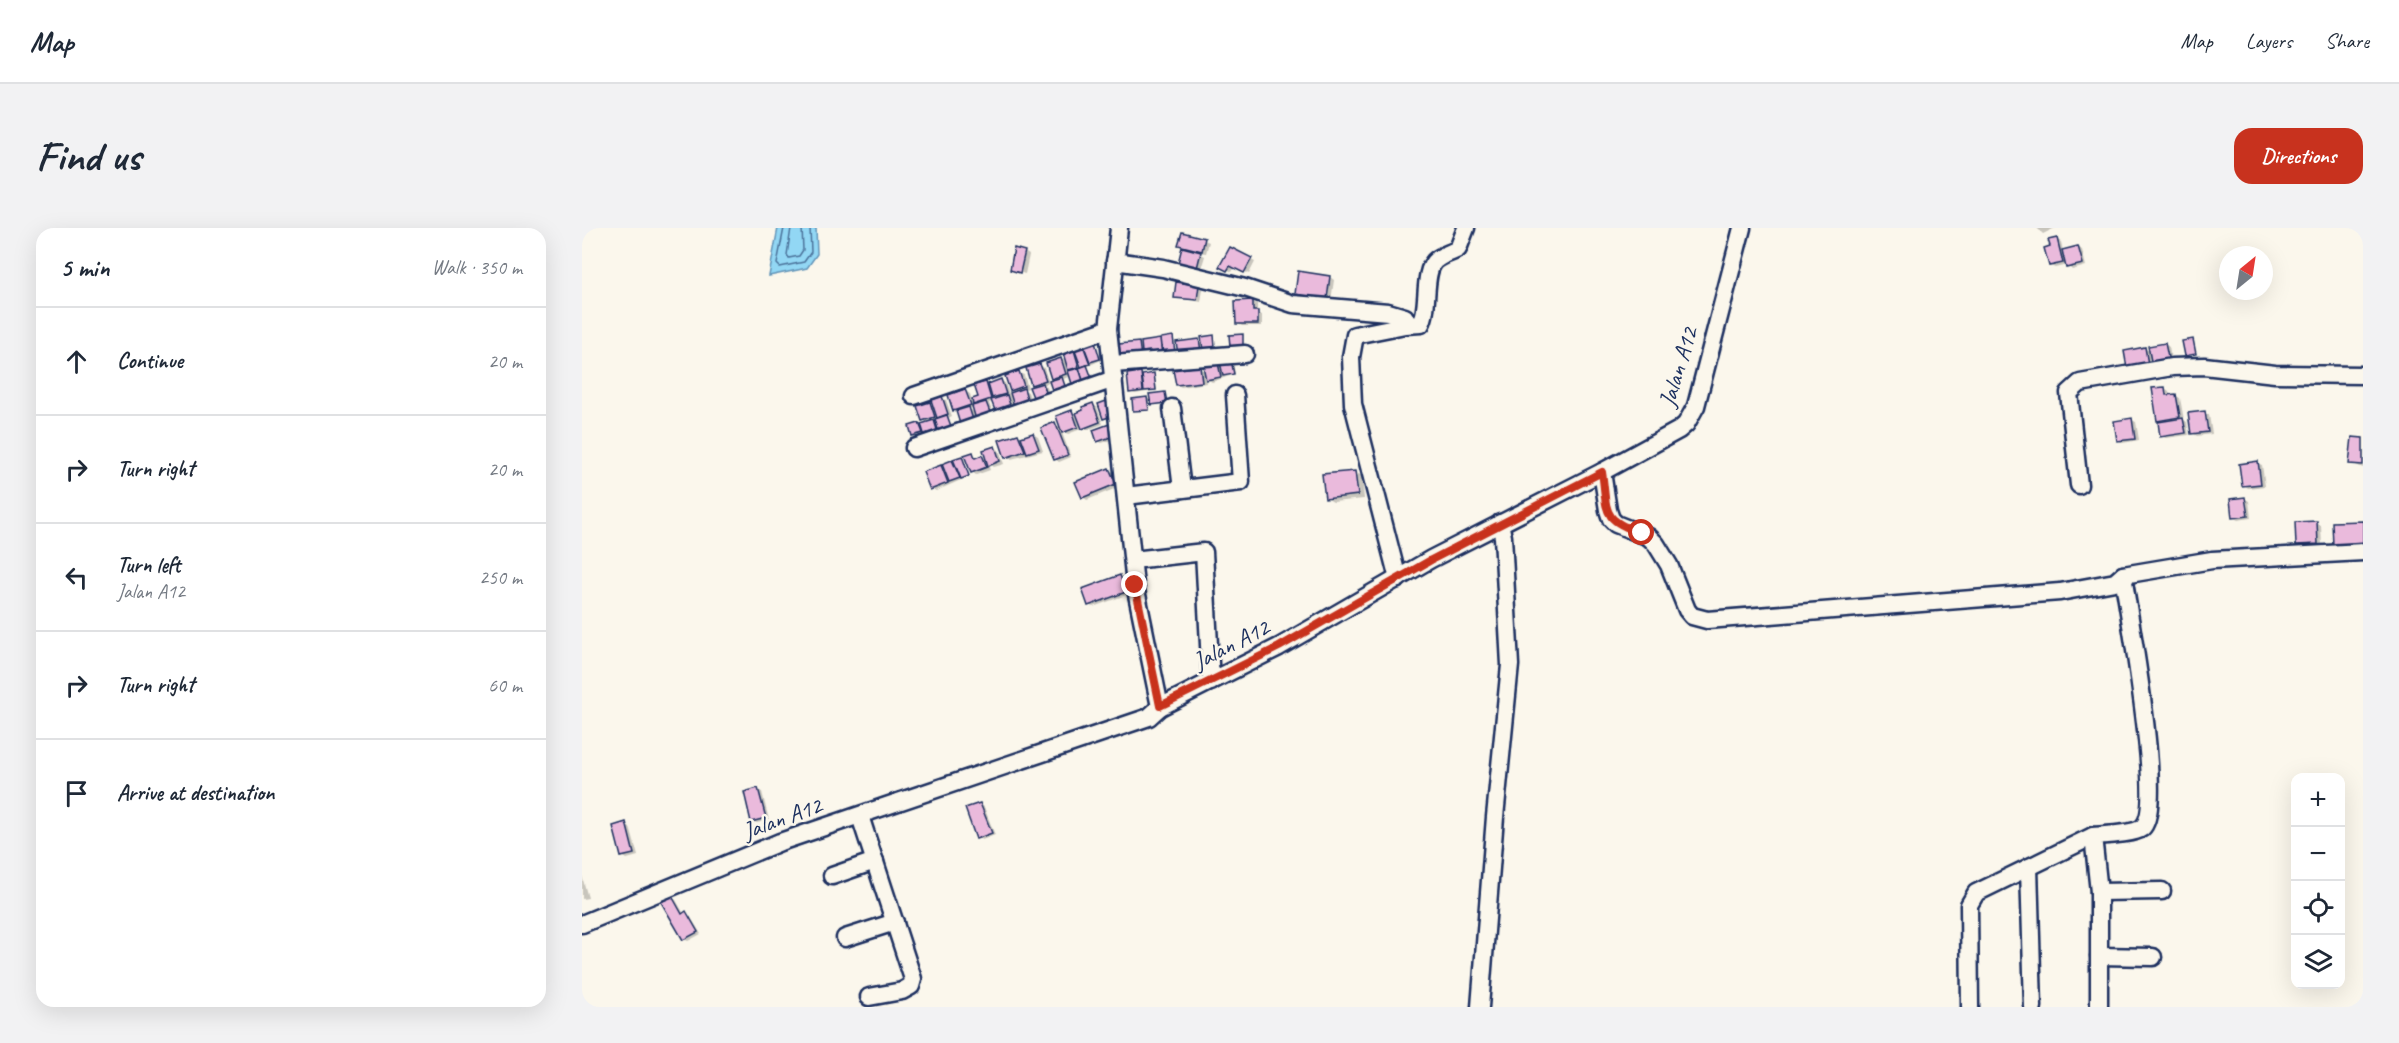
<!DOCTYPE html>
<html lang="en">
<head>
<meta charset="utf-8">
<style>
	:root { --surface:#fff; --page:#f2f2f3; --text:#1f2937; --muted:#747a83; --line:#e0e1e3; --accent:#c8321e }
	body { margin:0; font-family:Caveat,sans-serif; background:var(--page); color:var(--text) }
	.controls { position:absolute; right:18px; bottom:18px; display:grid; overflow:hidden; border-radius:12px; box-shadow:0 6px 24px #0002 }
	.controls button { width:54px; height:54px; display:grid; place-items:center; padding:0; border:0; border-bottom:2px solid var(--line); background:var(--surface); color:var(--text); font:30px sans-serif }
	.compass { position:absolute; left:1637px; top:18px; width:54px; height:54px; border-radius:50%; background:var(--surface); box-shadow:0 6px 24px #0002; rotate:30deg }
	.stop { position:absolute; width:18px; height:18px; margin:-14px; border:4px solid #c8321e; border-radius:50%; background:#fff }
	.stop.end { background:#c8321e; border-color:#fff; box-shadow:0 2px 6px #0008 }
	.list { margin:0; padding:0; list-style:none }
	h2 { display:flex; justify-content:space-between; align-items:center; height:78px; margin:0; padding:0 24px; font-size:26px }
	h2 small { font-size:20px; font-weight:400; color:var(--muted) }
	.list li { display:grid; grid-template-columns:39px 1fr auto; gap:18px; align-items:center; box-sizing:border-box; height:108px; padding:0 24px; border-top:2px solid var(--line) }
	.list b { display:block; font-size:22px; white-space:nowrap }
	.list p { margin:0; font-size:20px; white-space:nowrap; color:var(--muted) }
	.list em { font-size:20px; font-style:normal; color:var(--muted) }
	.icon { flex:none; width:33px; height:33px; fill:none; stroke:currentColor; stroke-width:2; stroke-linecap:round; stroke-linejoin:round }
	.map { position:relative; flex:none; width:1781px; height:779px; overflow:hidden; border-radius:18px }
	header { display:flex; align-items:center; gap:36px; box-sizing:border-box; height:84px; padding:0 30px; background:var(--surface); border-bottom:2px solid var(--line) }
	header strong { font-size:28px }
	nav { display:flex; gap:33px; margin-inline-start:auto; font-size:21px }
	.intro { display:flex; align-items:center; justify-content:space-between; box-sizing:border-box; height:144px; padding:0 36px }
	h1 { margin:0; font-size:42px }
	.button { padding:15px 27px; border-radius:18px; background:var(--accent); color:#fff; font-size:21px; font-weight:700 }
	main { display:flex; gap:36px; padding:0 36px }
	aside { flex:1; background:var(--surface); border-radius:18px; box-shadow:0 6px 24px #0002 }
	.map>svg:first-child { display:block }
	.water { fill:#92d7f4; stroke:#6294b8; stroke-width:1.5 }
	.shadow { fill:#0003; fill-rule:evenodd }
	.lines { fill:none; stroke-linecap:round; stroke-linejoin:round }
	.shore { stroke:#4b729a; stroke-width:1.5 }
	.building { fill:#eabadc; stroke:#1b2f5e; stroke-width:1.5 }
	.street-casing { stroke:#1b2f5e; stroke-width:21 }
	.street { stroke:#fbf7ec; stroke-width:16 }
	.route { stroke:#c8321e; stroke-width:8 }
	.labels { text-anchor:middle; stroke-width:5; stroke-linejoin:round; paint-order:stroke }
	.street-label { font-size:24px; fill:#1b2f5e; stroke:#fbf7ec }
</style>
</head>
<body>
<header>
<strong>Map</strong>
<nav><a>Map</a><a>Layers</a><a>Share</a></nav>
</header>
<div class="intro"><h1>Find us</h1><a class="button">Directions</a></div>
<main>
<aside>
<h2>5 min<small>Walk · 350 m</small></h2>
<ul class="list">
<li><svg class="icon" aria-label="ahead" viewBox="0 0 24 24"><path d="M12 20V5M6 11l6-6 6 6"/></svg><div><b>Continue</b></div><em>20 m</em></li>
<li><svg class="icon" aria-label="right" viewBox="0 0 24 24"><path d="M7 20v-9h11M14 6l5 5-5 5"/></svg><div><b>Turn right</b></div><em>20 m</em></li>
<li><svg class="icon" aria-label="left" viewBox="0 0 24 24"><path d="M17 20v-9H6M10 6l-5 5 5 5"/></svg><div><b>Turn left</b><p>Jalan A12</p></div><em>250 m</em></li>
<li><svg class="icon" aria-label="right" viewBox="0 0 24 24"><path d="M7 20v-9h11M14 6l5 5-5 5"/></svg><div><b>Turn right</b></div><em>60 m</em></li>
<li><svg class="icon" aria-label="arrive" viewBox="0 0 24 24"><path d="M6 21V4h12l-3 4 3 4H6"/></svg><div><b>Arrive at destination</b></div></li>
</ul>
</aside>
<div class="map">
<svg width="1781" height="779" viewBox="0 0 1781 779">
	<rect width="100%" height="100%" fill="#fbf7ec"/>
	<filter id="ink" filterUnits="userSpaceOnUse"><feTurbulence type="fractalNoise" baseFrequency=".0167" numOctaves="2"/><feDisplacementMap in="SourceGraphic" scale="12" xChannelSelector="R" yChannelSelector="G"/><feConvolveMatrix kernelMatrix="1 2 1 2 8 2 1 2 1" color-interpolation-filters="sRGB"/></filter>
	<g filter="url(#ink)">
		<path class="water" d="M196 0H234L235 26 225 40 187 48Z"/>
		<g class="shadow">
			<path d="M1455 0H1473L1461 6Z"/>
			<path d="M1474 11 1479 14 1481 23 1496 19 1500 22 1504 38 1490 42 1485 37 1473 40 1468 38 1470 19Z"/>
			<path d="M622 12 627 14 624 25 615 24 623 28 619 41 598 34 602 19 598 16Z"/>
			<path d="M648 21 673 34 667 46 653 39 650 44 639 38Z"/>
			<path d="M442 24 447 27 443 46 429 42Z"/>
			<path d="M748 49 752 52 749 73 714 66Z"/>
			<path d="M617 58 621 61 619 74 593 69Z"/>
			<path d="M670 74 675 76V85L680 87V98H660L655 95Z"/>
			<path d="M632 109 634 120H622V125L601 127 617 112 622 115Z"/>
			<path d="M590 110 594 126 566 125 562 123 563 131 544 134 557 115 561 118 578 113 581 115Z"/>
			<path d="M513 116 519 132 506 138 511 154 489 148 481 151 484 162 469 154 461 157 465 159 469 172 450 156 458 137 462 140 467 155 474 152 471 150 479 131 486 135 492 124 496 126 494 121Z"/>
			<path d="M1583 116 1587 119 1590 136 1551 142 1562 120 1569 124Z"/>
			<path d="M622 134H651L653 146 630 154 623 150 624 155 599 159 595 156 617 140 624 144Z"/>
			<path d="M437 145 442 147 446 160 442 162 446 164 450 176 438 180 430 175 433 182 412 173 407 175 412 189 400 193 393 189 396 197 373 181 383 163 388 166 390 172 398 170 404 155 406 157 419 153 423 155 427 166 434 164 429 162ZM393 179 394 185 387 181Z"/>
			<path d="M558 146 573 148 575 162 553 166 548 164Z"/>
			<path d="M1583 160 1587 163 1588 168H1594L1598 170 1602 192 1605 194 1607 207 1584 210 1579 208 1581 194 1577 192Z"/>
			<path d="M583 165 586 175 572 177 567 174 568 182H553L565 170 570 173Z"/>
			<path d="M360 170 364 172 370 188 366 190 370 202 331 207 337 197 342 199 346 195 341 192 348 176 352 178Z"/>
			<path d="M510 177 515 179 521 196 505 202 498 198 499 201 486 206 479 202 489 229 477 234 473 231V196L480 200 490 184 494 186Z"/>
			<path d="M1623 185 1627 187 1630 206 1615 208 1610 205Z"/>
			<path d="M1550 192 1554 194 1557 212 1541 215 1536 212Z"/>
			<path d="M513 203 538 209 520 215 516 213Z"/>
			<path d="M451 206 456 209 461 223 429 231 425 229 436 207 441 210Z"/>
			<path d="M1781 211V240L1769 235Z"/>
			<path d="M413 220 417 222 422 236 412 239 406 236 408 242 394 247 390 244 391 225 396 230 400 229 406 232Z"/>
			<path d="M380 230 388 248 354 263 350 261 343 245 370 233 375 236Z"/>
			<path d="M1675 235 1680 237 1683 258 1666 260 1662 257Z"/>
			<path d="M527 242 531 244 537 259 505 272 501 269Z"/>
			<path d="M773 244 780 248 782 271 751 274 744 270Z"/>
			<path d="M1662 270 1667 273 1669 290 1656 292 1652 290Z"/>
			<path d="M1734 295 1739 297 1740 318 1719 319 1715 316Z"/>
			<path d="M537 349 542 351 547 366 511 379 507 377Z"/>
			<path d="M176 562 180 564 187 592 175 595 170 593Z"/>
			<path d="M398 576 402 579 413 607 400 612 396 610Z"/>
			<path d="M44 596 48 599 56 628 45 631 40 628Z"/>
			<path d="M0 648 6 670 0 671Z"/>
			<path d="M90 669 94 672 102 686 108 688 119 706 106 713 102 711Z"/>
		</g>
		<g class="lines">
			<g class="shore">
				<path d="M202 0 195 36 198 39 222 34 229 24 228 0"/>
				<path d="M209 0 205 27 207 30 217 28 221 22 220 0"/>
			</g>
		</g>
		<g class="building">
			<path d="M600 4 623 10 620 23 596 17Z"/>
			<path d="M1475 10 1481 35 1467 38 1462 20 1468 18 1466 12Z"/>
			<path d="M1496 18 1501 36 1484 40 1480 22Z"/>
			<path d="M600 19 619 24 615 40 596 35Z"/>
			<path d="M648 19 670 30 662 45 648 38 645 43 637 39Z"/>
			<path d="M432 20 443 23 438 45 428 42Z"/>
			<path d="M716 43 748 48 745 71 713 66Z"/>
			<path d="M594 54 617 57 615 72 592 70Z"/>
			<path d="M671 72V83H676V96H654L653 73Z"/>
			<path d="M661 106V118H648L647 107Z"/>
			<path d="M632 107 633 119 621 121 619 109Z"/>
			<path d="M591 108 593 125 581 127 579 110Z"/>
			<path d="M578 111 580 127 569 128 568 123 560 124 559 114Z"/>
			<path d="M617 111 619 123 596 126 594 114Z"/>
			<path d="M1611 111 1614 126 1603 128 1600 113Z"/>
			<path d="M513 114 518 131 508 134 502 118Z"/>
			<path d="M557 114 559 129 539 132 537 116Z"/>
			<path d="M1583 115 1587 134 1570 138 1566 118Z"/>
			<path d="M501 117 508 136 499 139 492 120Z"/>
			<path d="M1563 119 1566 136 1545 140 1542 123Z"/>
			<path d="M492 122 497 139 486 142 481 125Z"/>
			<path d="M479 130 484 146 469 151 464 135Z"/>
			<path d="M635 130 639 149 624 152 620 133Z"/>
			<path d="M649 132 652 146 641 148 638 134Z"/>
			<path d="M458 136 464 152 449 157 444 140Z"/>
			<path d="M505 137 511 153 502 156 497 140Z"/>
			<path d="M618 138 620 154 594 157 591 142Z"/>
			<path d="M497 140 502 156 491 159 486 143Z"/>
			<path d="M437 143 442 158 428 163 423 148Z"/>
			<path d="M559 144 561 163 547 165 545 146Z"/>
			<path d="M572 145 574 162 562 163 560 147Z"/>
			<path d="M480 149 484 161 471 165 467 153Z"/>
			<path d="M419 151 424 166 410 170 406 156Z"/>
			<path d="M404 154 409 171 391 177 390 171 396 169 392 157Z"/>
			<path d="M461 155 466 170 453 174 447 159Z"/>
			<path d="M1583 159 1584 167 1594 166 1598 189 1575 193 1570 160Z"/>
			<path d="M442 160 446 174 432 178 428 165Z"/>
			<path d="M383 161 389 177 371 183 366 167Z"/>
			<path d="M583 164 585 175 569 177 567 166Z"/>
			<path d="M425 167 429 180 414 185 409 172Z"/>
			<path d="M360 168 366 186 355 190 349 172Z"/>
			<path d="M565 169 567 182 551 183 550 171Z"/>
			<path d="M527 172 533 187 521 191 516 176Z"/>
			<path d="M348 174 353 189 340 193 335 178Z"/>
			<path d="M404 174 409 187 394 192 390 178Z"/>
			<path d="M511 175 518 194 500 201 494 185 501 182 500 179Z"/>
			<path d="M387 179 392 195 379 199 374 183Z"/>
			<path d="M490 182 496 199 480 205 474 188Z"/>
			<path d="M1623 183 1626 204 1609 206 1606 185Z"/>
			<path d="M365 187 370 201 357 205 353 191Z"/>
			<path d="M1550 190 1553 211 1535 213 1532 193Z"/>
			<path d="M1601 190 1604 205 1578 209 1576 194Z"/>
			<path d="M352 192 356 205 343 209 339 196Z"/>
			<path d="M473 194 486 227 472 232 459 200Z"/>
			<path d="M337 195 341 205 330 208 327 198Z"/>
			<path d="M530 195 534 207 515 214 511 202Z"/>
			<path d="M451 205 457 221 445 225 439 209Z"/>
			<path d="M436 206 443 223 423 230 417 212Z"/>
			<path d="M1770 209 1781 210V237L1767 236Z"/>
			<path d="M413 218 418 233 406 238 401 222Z"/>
			<path d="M391 224 393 230 400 227 405 239 389 245 382 227Z"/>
			<path d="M380 228 387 248 379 251 371 231Z"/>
			<path d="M370 232 378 250 367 254 360 236Z"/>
			<path d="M1676 233 1679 256 1660 258 1657 236Z"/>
			<path d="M359 237 366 255 348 262 341 244Z"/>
			<path d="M527 240 534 256 500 270 493 254Z"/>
			<path d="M773 243 776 267 743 271 740 246Z"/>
			<path d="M1663 269 1666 288 1650 290 1648 271Z"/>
			<path d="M1735 293 1736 316 1714 317 1713 294Z"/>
			<path d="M1781 293V317L1751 318 1750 294Z"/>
			<path d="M538 347 544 364 506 378 500 361Z"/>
			<path d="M176 560 184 590 169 594 162 564Z"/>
			<path d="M398 575 410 605 394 611 383 580Z"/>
			<path d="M44 594 52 626 39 629 31 598Z"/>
			<path d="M90 668 100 686 104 683 116 704 101 712 79 674Z"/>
		</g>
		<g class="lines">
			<g class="street-casing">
				<g id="street">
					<path d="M537 0 526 101 553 357 578 479"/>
					<path d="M533 33 581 40 663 60 711 76 806 84 823 89 825 94 823 97"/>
					<path d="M531 136 663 126"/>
					<path d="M332 168 526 101"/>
					<path d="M590 180 600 261"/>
					<path d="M332 220 532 151"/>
					<path d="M1020 244 1026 282 1029 291 1034 296 1067 309 1074 316 1087 337 1105 382 1110 388 1125 392 1478 364 1533 354 1541 347 1630 332 1781 324"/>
					<path d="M1497 257 1487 165 1498 155 1590 139 1622 138 1693 146 1781 147"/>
					<path d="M544 268 659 254 653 167"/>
					<path d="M551 332 622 324 629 454"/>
					<path d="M816 351 771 176 769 129 773 107 823 97 839 96C848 80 840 43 854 32 860 27 869 25 876 21L884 0"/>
					<path d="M278 588 331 751 329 758 320 763 287 769"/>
					<path d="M1447 639 1451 779"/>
					<path d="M250 648 293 633"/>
					<path d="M1517 664 1580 663"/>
					<path d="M0 696 198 614 567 489 578 479 697 419 849 331 1020 244 1097 202 1104 196 1114 178 1160 0"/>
					<path d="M263 710 313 694"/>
					<path d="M1517 728 1571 729"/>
					<path d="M898 779 913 589 928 437 921 309 918 295"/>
					<path d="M1388 779 1387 677 1394 665 1511 608"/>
					<path d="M1517 779V664L1511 608C1522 607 1552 606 1560 600 1584 580 1546 384 1541 347"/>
				</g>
			</g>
			<use href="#street" class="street"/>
		</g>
	</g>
	<g class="lines" filter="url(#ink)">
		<path class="route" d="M553 357 578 478 697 419 849 332 1020 244C1026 283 1018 292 1060 305"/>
	</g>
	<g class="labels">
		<g class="street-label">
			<text transform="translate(1096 139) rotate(-73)" y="8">Jalan A12</text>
			<text transform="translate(649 416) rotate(-27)" y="8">Jalan A12</text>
			<text transform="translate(200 590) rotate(-20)" y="8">Jalan A12</text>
		</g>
	</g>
</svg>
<div class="controls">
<button>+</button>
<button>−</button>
<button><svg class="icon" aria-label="locate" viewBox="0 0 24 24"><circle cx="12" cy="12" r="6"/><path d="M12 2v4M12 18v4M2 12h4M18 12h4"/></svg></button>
<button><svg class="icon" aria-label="layers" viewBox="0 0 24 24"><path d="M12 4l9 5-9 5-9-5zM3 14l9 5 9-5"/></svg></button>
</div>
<svg class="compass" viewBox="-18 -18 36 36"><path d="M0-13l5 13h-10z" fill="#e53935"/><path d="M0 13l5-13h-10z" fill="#747a83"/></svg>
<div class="stop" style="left:1060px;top:305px"></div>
<div class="stop end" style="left:553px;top:357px"></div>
</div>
</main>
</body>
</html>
